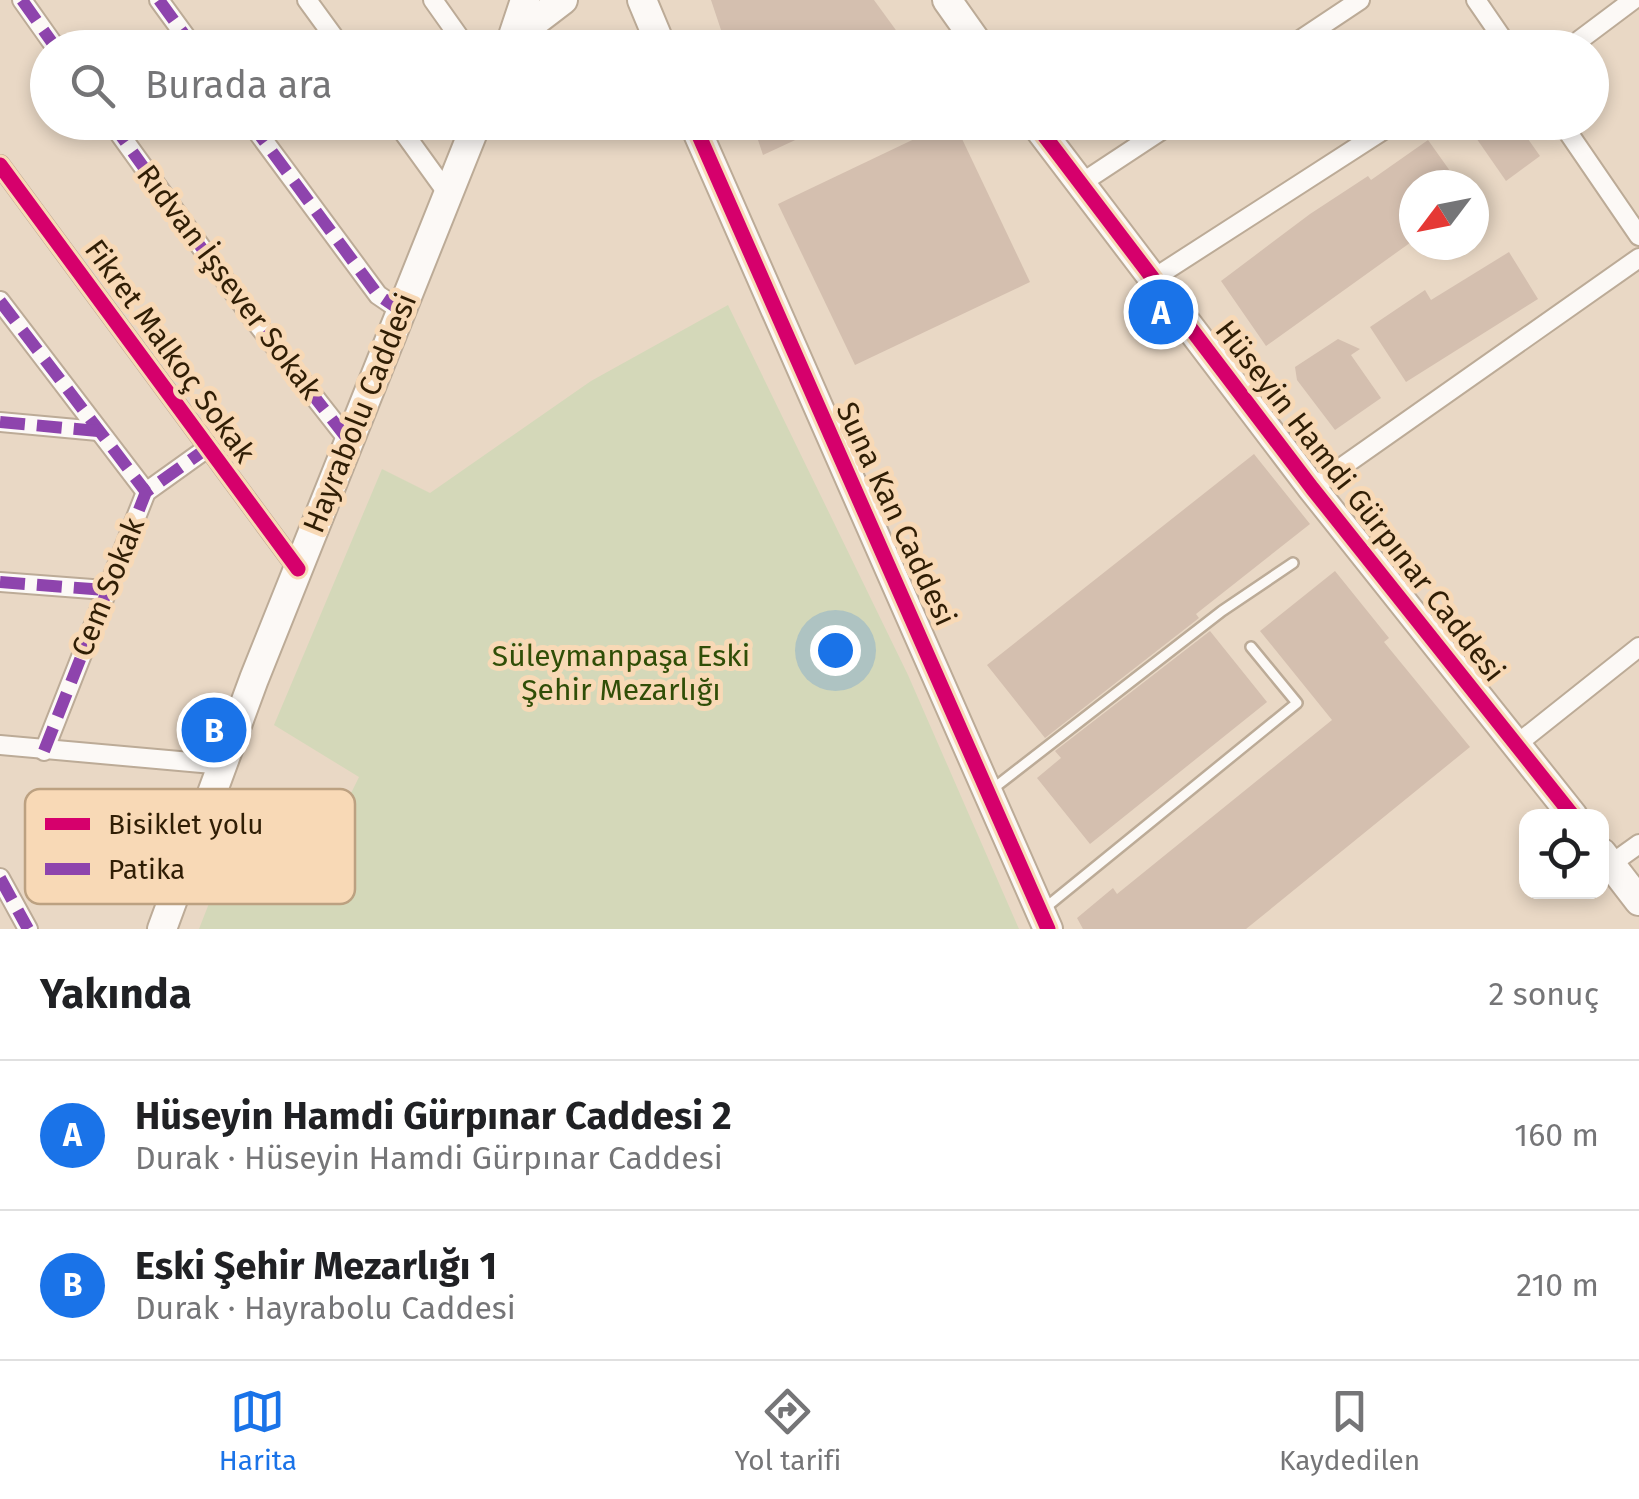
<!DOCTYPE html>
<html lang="tr">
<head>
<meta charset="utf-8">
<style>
	:root { --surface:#fff; --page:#f2f2f2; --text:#202124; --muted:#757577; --line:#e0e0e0; --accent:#1a73e8 }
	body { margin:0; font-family:"Fira Sans",sans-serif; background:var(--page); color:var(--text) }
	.controls { position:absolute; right:30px; bottom:30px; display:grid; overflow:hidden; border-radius:20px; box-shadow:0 5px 15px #0003 }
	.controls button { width:90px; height:90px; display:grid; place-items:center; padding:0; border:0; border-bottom:2px solid var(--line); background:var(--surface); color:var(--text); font:50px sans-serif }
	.compass { position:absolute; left:1399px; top:170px; width:90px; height:90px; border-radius:50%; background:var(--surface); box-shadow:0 5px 15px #0003; rotate:238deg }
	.you { position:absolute; left:835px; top:650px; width:35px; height:35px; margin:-25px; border:8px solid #fff; border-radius:50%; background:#1a73e8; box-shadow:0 0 0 15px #1a73e833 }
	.badge { display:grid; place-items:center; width:65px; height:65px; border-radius:50%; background:var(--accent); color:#fff; font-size:32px; font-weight:700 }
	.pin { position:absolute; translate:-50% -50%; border:5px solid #fff; box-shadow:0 2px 10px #0006 }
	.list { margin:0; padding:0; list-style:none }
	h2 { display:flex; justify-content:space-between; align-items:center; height:130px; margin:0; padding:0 40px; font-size:42px }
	h2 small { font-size:32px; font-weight:400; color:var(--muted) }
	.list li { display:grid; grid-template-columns:65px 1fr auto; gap:30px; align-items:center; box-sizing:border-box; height:150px; padding:0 40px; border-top:2px solid var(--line) }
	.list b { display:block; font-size:38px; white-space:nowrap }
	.list p { margin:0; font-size:32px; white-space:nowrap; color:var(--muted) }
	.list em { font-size:32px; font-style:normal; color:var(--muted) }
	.icon { flex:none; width:55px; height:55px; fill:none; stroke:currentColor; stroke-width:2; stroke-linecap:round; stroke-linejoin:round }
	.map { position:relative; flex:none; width:1639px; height:929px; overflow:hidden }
	.search { position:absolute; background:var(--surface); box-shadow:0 5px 15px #0003; left:30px; right:30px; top:30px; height:110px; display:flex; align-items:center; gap:25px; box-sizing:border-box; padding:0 35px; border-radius:55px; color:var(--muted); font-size:38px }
	.sheet { height:430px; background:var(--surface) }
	nav { display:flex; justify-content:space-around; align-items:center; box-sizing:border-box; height:140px; border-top:2px solid var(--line); background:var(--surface); font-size:28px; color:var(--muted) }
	nav a { display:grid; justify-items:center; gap:5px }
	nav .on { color:var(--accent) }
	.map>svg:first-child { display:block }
	.green { fill:#d4d8b9 }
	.building { fill:#d4bfaf }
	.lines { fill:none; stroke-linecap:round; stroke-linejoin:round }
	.lane-casing { stroke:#bcab97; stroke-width:14 }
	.street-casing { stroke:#bcab97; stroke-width:22 }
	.secondary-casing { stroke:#bcab97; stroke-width:32 }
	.lane { stroke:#fcf9f6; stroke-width:9 }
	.street { stroke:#fcf9f6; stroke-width:18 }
	.secondary { stroke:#fcf9f6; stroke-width:28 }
	.quiet { stroke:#8e44ad; stroke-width:12; stroke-dasharray:25 12; stroke-linecap:butt }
	.cycleway-casing { stroke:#f8d9b6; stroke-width:21 }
	.cycleway { stroke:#d6006c; stroke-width:15 }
	.labels { text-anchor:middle; stroke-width:10; stroke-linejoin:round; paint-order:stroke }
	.street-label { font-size:30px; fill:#301e05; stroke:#f8d9b6 }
	.park-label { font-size:30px; fill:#304e07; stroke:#f8d9b6 }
	.key { fill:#f8d9b6; stroke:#bca181; stroke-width:2.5 }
	.key-label { font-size:28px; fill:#301e05 }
</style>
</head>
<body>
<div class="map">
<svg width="1639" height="929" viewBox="0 0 1639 929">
	<rect width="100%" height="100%" fill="#e9d8c5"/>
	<path class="green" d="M728 305 908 675 1019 929H199L238 829 322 852 359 777 274 725 382 469 430 493 591 381Z"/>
	<g class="building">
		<path d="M711 0H874L909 48H727Z"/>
		<path d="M752 122H834L763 155Z"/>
		<path d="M950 122H954L1030 282 855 365 778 204Z"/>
		<path d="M1465 122H1516L1540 156 1506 181Z"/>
		<path d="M1428 140 1460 185H1414V240L1266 346 1221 281 1310 214 1368 176 1371 180Z"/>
		<path d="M1509 252 1538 299 1406 382 1370 327 1425 290 1431 300Z"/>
		<path d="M1338 339 1360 349 1351 355 1381 398 1335 430 1297 380 1295 367Z"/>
		<path d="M1254 454 1310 524 1196 614 1199 618 1045 738 987 665Z"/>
		<path d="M1335 571 1389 638 1384 642 1470 747 1246 929H1083L1077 918 1113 888 1117 894 1332 720 1260 631Z"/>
		<path d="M1210 631 1267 702 1090 844 1037 778 1061 758 1055 751Z"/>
	</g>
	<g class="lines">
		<g class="lane-casing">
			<g id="lane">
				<path d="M990 791 1222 611 1293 563"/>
				<path d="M1045 908 1297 703 1251 647"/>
			</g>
		</g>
		<g class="street-casing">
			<g id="street">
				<path d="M22 0 56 48"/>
				<path d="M159 0 194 48"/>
				<path d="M307 0 342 48"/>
				<path d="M433 0 467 48"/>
				<path d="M1476 0 1509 48"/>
				<path d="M1288 48 1360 0"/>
				<path d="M1569 48 1633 0"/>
				<path d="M111 122 247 311 349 441"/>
				<path d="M250 122 378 295 400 310"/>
				<path d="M396 122 448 194"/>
				<path d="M1561 122 1639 236"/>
				<path d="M0 165 298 569"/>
				<path d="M1080 184 1174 122"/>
				<path d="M1151 280 1396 122"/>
				<path d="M0 301 146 492"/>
				<path d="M0 422 98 431"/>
				<path d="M1312 488 1639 258"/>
				<path d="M0 582 105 590"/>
				<path d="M1517 744 1639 647"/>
				<path d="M0 745 224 765"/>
				<path d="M44 751 146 492 206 449"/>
				<path d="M1611 864 1639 844"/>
				<path d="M0 878 28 929"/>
			</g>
		</g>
		<g class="secondary-casing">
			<g id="secondary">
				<path d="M642 0 662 48"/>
				<path d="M947 0 981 48"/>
				<path d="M512 39 563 0"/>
				<path d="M511 42 525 0"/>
				<path d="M693 122 1048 929"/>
				<path d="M1034 122 1312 488 1573 816"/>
				<path d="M1602 853 1639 901"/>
				<path d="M162 929 254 679 477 122"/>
			</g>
		</g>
		<use href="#lane" class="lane"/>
		<use href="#street" class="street"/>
		<use href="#secondary" class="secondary"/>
		<g class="quiet">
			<path d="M22 0 56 48"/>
			<path d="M159 0 194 48"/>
			<path d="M111 122 247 311 349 441"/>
			<path d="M250 122 378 295 400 310"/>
			<path d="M0 301 146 492"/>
			<path d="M0 422 98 431"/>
			<path d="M0 582 105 590"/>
			<path d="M44 751 146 492 206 449"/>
			<path d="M0 878 28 929"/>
		</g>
		<g class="cycleway-casing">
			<g id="cycleway">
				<path d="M693 122 1048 929"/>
				<path d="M1034 122 1312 488 1573 816"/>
				<path d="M0 165 298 569"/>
			</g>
		</g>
		<use href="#cycleway" class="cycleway"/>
	</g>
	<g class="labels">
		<g class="street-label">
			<text transform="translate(229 282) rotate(53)" y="10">Rıdvan İşsever Sokak</text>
			<text transform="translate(170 351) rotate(54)" y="10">Fikret Malkoç Sokak</text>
			<text transform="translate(360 413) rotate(-68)" y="10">Hayrabolu Caddesi</text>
			<text transform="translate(1360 501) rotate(52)" y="10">Hüseyin Hamdi Gürpınar Caddesi</text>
			<text transform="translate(896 514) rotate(65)" y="10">Suna Kan Caddesi</text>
			<text transform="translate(108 587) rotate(-68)" y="10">Cem Sokak</text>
		</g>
		<g class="park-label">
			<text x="621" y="666">Süleymanpaşa Eski<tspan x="621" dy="34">Şehir Mezarlığı</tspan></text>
		</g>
	</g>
	<rect x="25" y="789" width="330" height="115" rx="15" class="key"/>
	<rect x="45" y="818" width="45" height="12" fill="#d6006c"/>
	<rect x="45" y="863" width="45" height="12" fill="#8e44ad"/>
	<g class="key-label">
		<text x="108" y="834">Bisiklet yolu</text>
		<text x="108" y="879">Patika</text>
	</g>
</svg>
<div class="controls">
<button><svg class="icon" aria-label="locate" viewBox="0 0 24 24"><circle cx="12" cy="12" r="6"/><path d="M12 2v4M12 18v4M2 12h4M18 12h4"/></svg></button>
</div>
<svg class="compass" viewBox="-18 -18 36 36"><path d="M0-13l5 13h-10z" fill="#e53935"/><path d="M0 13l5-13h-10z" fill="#757577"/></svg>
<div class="you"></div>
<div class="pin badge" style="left:1161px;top:312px">A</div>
<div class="pin badge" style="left:214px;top:730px">B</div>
<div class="search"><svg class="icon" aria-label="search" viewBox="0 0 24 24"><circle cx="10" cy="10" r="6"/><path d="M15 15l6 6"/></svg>Burada ara</div>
</div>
<section class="sheet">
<h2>Yakında<small>2 sonuç</small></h2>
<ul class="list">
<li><span class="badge">A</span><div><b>Hüseyin Hamdi Gürpınar Caddesi 2</b><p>Durak · Hüseyin Hamdi Gürpınar Caddesi</p></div><em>160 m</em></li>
<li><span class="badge">B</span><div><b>Eski Şehir Mezarlığı 1</b><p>Durak · Hayrabolu Caddesi</p></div><em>210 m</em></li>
</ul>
</section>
<nav>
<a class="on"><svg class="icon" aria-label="map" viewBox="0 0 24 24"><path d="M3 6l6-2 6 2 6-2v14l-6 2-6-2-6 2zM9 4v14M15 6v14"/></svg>Harita</a>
<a><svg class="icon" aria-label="directions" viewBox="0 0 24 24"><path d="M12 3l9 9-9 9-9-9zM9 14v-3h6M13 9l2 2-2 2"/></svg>Yol tarifi</a>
<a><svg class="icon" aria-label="saved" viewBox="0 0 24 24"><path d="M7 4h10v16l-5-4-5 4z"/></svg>Kaydedilen</a>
</nav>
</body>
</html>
